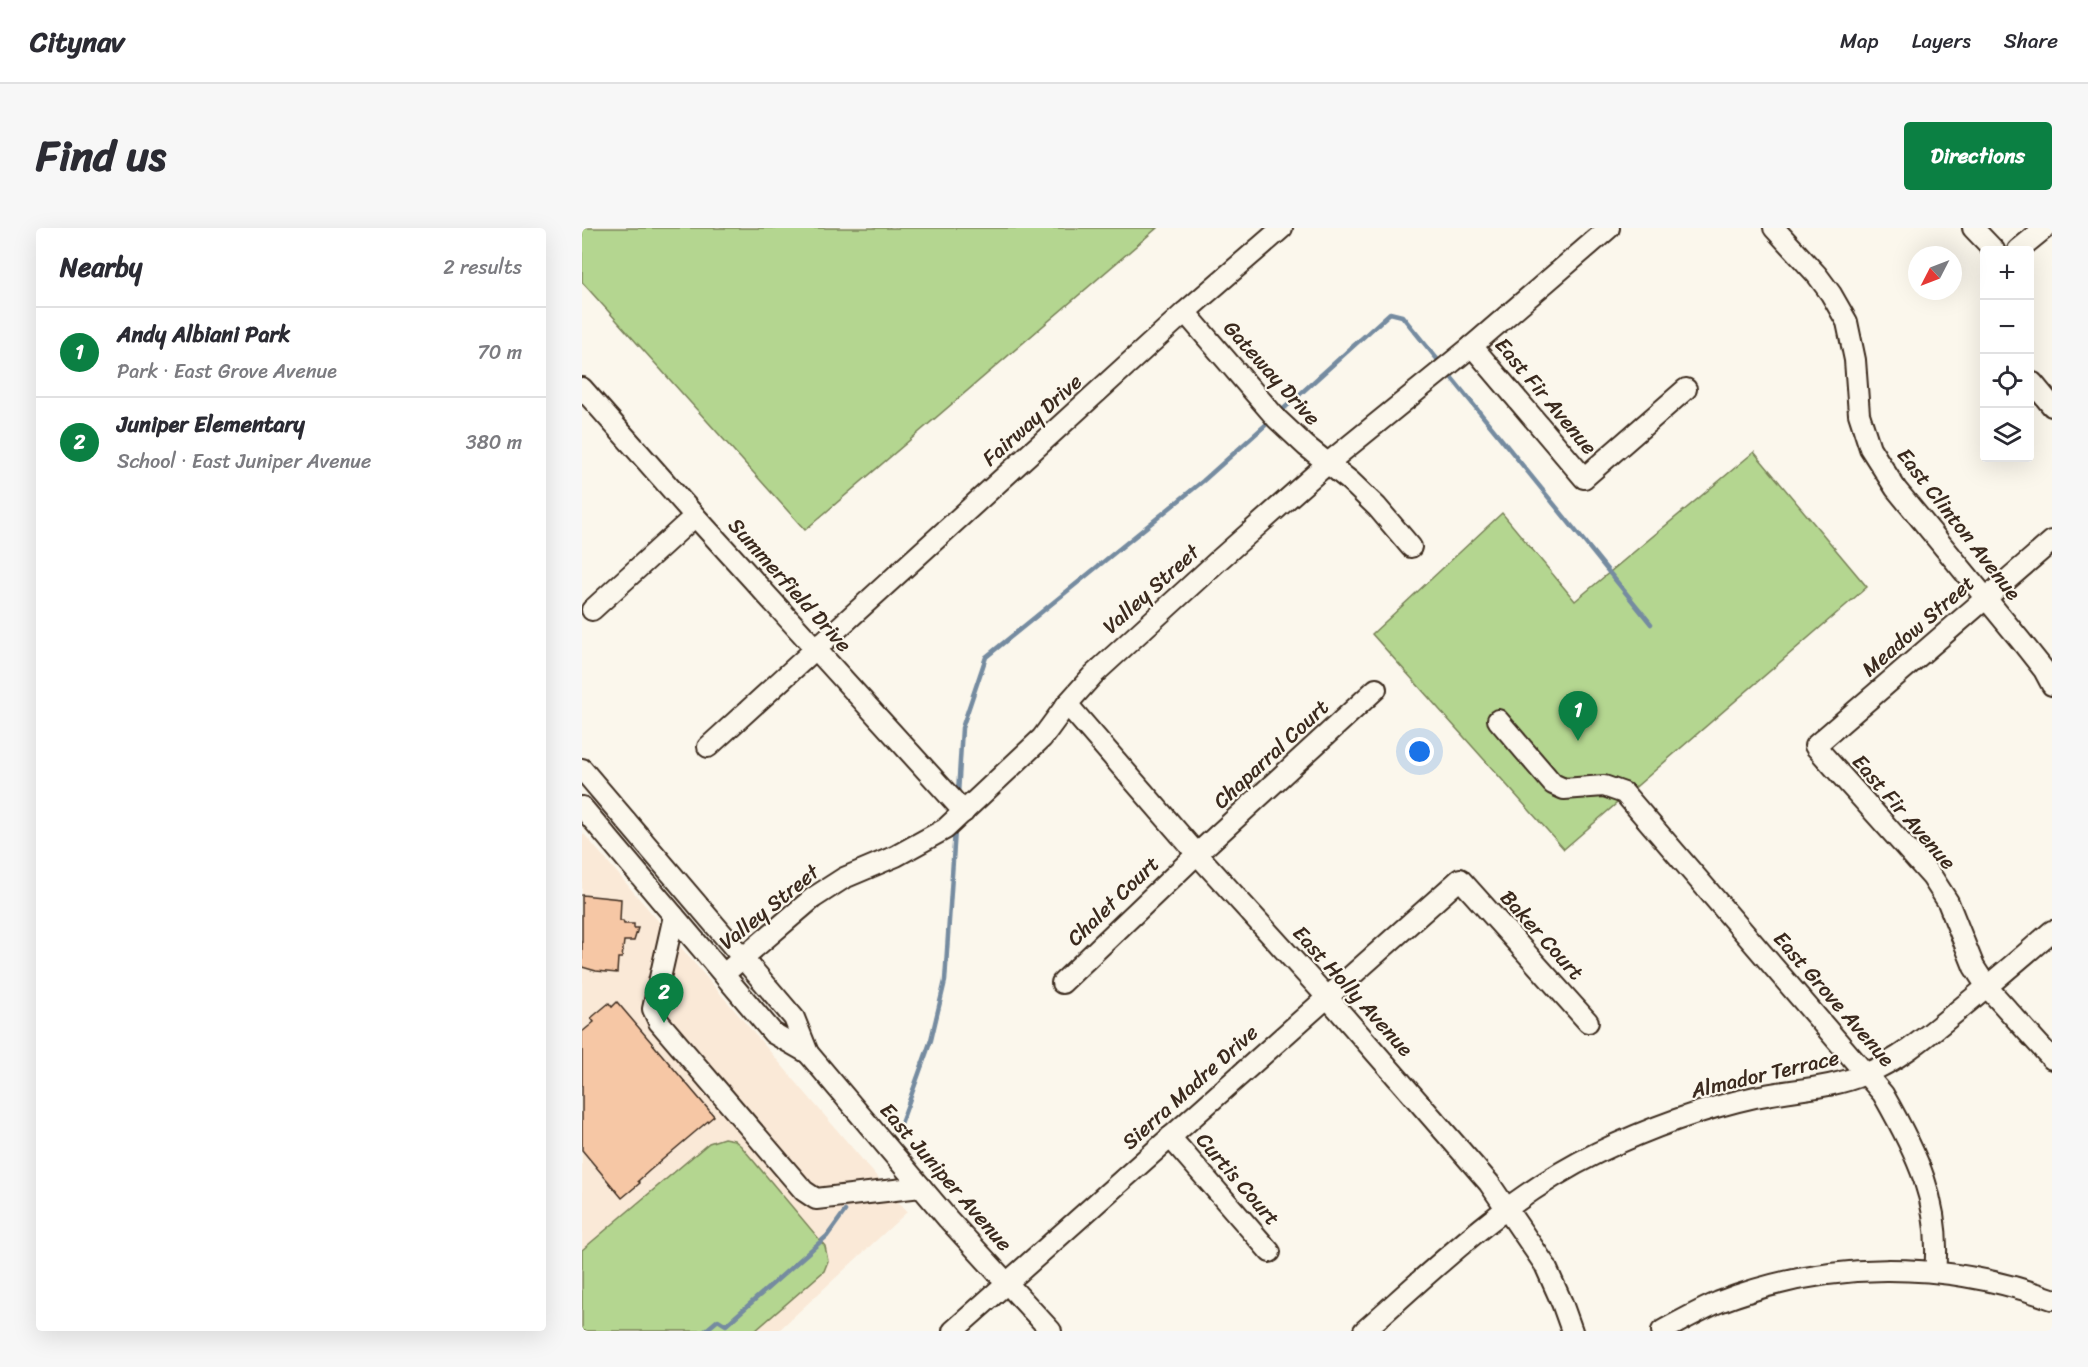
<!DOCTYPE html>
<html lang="en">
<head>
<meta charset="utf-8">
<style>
	:root { --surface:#fff; --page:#f7f7f7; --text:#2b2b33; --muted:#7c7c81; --line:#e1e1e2; --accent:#0b8043 }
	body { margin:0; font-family:Sriracha,sans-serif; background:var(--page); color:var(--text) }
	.controls { position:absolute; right:18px; top:18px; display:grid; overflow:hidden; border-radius:6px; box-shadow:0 6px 24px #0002 }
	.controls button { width:54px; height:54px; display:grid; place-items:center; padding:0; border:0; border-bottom:2px solid var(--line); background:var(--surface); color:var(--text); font:30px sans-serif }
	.compass { position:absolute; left:1326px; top:18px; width:54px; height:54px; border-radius:50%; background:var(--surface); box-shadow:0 6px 24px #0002; rotate:228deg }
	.you { position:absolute; left:838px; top:524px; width:21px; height:21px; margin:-15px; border:4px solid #fff; border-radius:50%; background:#1a73e8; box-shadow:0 0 0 9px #1a73e833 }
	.badge { display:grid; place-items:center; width:39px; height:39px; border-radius:50%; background:var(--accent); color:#fff; font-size:20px; font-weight:700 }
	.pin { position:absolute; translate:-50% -50px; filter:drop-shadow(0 2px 3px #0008) }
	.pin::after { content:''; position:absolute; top:32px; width:21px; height:18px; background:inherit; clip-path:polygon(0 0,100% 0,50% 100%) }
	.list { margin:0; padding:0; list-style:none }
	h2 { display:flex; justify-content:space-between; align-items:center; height:78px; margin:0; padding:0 24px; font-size:26px }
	h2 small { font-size:20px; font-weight:400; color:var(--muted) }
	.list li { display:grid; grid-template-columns:39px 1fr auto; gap:18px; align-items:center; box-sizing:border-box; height:90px; padding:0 24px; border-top:2px solid var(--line) }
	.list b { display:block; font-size:22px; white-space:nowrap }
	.list p { margin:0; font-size:20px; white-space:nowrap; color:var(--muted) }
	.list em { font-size:20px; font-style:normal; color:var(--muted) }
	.icon { flex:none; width:33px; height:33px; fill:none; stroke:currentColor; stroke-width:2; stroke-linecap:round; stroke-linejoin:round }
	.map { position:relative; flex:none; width:1470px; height:1103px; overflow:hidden; border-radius:6px }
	header { display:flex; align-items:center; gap:36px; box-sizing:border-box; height:84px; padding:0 30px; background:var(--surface); border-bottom:2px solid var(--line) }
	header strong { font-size:28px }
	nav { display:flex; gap:33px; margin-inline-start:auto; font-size:21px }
	.intro { display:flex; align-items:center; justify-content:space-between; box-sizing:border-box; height:144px; padding:0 36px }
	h1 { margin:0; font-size:42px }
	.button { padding:15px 27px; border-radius:6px; background:var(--accent); color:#fff; font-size:21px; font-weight:700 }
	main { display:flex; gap:36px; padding:0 36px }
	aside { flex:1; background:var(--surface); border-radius:6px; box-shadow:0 6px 24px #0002 }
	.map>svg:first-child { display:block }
	.built { fill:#fae9d7 }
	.green { fill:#b4d690; stroke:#788057; stroke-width:1.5 }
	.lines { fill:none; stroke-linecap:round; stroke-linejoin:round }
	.stream { stroke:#748ba0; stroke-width:4.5 }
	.building { fill:#f6c7a5; stroke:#3b2a1e; stroke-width:1.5 }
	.minor-casing { stroke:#3b2a1e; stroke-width:24 }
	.minor { stroke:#fbf7ec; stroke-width:20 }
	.labels { text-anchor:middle; stroke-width:4.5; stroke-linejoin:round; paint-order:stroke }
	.street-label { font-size:21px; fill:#3b2a1e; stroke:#fbf7ec }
</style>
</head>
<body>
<header>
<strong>Citynav</strong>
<nav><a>Map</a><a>Layers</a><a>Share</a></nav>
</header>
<div class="intro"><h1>Find us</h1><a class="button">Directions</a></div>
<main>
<aside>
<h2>Nearby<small>2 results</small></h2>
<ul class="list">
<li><span class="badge">1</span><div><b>Andy Albiani Park</b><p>Park · East Grove Avenue</p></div><em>70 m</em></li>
<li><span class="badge">2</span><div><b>Juniper Elementary</b><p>School · East Juniper Avenue</p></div><em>380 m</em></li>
</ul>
</aside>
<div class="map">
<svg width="1470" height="1103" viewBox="0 0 1470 1103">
	<rect width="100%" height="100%" fill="#fbf7ec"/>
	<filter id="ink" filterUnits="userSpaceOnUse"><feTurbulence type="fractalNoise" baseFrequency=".0167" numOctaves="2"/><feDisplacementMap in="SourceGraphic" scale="12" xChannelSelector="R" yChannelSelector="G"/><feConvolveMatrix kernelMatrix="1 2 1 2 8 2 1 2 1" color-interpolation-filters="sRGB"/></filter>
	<g filter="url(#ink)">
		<path class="built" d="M0 606H2L325 984 196 1103H0Z"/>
		<g class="green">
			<path d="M0 0H575L223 302 0 54Z"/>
			<path d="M1172 224 1285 359 982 621 790 406 920 285 993 373Z"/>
			<path d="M142 910 152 912 159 918 243 1018 246 1033 242 1043 173 1103H0V1022L127 915Z"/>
		</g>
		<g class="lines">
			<g class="stream">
				<path d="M865 144 1069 396"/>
				<path d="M697 185 808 85 820 88 860 137"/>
				<path d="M376 566 380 500 404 429 621 253 688 193"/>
				<path d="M316 904 349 812 363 753 373 602"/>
				<path d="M123 1103 136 1092 144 1097 245 1008 263 983"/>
			</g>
		</g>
		<g class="building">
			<path d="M0 667 39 671 38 693H41L42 696H52V700H56L52 713H42L40 730H36L35 745 14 743 0 739Z"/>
			<path d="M35 774 132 888 67 943 56 953 58 955 40 970 0 922V804L12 794 9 790 27 775 30 779Z"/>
		</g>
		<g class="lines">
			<g class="minor-casing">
				<g id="minor">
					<path d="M1192 0 1235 47 1249 66 1265 94 1273 132 1277 186 1288 220 1314 261 1439 413 1462 442 1470 457"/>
					<path d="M1391 0 1412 22"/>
					<path d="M1436 22 1463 0"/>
					<path d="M603 84 695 191 724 218 768 253 795 279 829 319"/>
					<path d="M890 118 1002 250 1104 161"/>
					<path d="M1451 155 1470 178"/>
					<path d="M0 160 113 288 382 584"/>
					<path d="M1470 313 1233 518 1350 649 1366 674 1392 739 1405 759 1470 831"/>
					<path d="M10 382 113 288"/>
					<path d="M485 476 615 626 745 769 907 955 963 1037 980 1075 990 1103"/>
					<path d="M916 492 971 556 982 561 1022 558 1042 565 1301 866C1334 924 1360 975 1353 1044"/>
					<path d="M126 519 603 84 700 0"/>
					<path d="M0 541 212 790 226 825 366 991 469 1103"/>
					<path d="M0 579 191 805 226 825"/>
					<path d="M92 688 71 781 77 794 222 963 234 971 339 959"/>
					<path d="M142 746 231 670 262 650 314 628 363 601 460 510 485 476 511 447 638 331 746 235 890 118 1027 0"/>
					<path d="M480 755 615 626 794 461"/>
					<path d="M588 909 688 1024"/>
					<path d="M371 1103 878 651 1006 794"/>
					<path d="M782 1103C855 1038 926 968 1015 925 1065 901 1119 881 1173 869 1210 861 1248 861 1283 846 1317 832 1345 808 1373 785 1406 758 1438 731 1470 703"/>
					<path d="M1080 1103C1099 1093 1118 1082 1137 1074 1246 1032 1361 1032 1470 1071"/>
				</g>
			</g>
			<use href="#minor" class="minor"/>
		</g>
	</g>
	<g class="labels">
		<g class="street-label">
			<text transform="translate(690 145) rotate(48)" y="7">Gateway Drive</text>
			<text transform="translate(964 168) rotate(50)" y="7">East Fir Avenue</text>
			<text transform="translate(450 192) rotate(-42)" y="7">Fairway Drive</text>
			<text transform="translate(1377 296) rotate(52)" y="7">East Clinton Avenue</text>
			<text transform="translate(208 357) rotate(48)" y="7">Summerfield Drive</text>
			<text transform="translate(569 361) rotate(-42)" y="7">Valley Street</text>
			<text transform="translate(1336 398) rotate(-41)" y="7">Meadow Street</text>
			<text transform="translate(689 526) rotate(-43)" y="7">Chaparral Court</text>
			<text transform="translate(1322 584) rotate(49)" y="7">East Fir Avenue</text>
			<text transform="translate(531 673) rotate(-44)" y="7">Chalet Court</text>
			<text transform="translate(187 679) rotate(-39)" y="7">Valley Street</text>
			<text transform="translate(960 707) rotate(48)" y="7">Baker Court</text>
			<text transform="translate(771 763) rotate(48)" y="7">East Holly Avenue</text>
			<text transform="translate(1252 771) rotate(49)" y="7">East Grove Avenue</text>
			<text transform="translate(1183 846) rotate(-13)" y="7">Almador Terrace</text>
			<text transform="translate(608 859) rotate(-42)" y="7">Sierra Madre Drive</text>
			<text transform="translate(364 949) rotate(49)" y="7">East Juniper Avenue</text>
			<text transform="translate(656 951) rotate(49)" y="7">Curtis Court</text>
		</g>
	</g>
</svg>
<div class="controls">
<button>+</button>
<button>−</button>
<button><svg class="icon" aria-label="locate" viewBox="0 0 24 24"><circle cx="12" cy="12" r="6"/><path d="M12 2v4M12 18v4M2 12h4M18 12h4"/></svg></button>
<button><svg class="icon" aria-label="layers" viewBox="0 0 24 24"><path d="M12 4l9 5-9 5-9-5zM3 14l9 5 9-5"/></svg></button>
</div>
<svg class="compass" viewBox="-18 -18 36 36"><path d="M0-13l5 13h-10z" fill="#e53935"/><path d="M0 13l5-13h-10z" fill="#7c7c81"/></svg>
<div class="you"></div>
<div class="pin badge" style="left:996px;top:513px">1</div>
<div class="pin badge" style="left:82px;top:795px">2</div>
</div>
</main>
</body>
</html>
